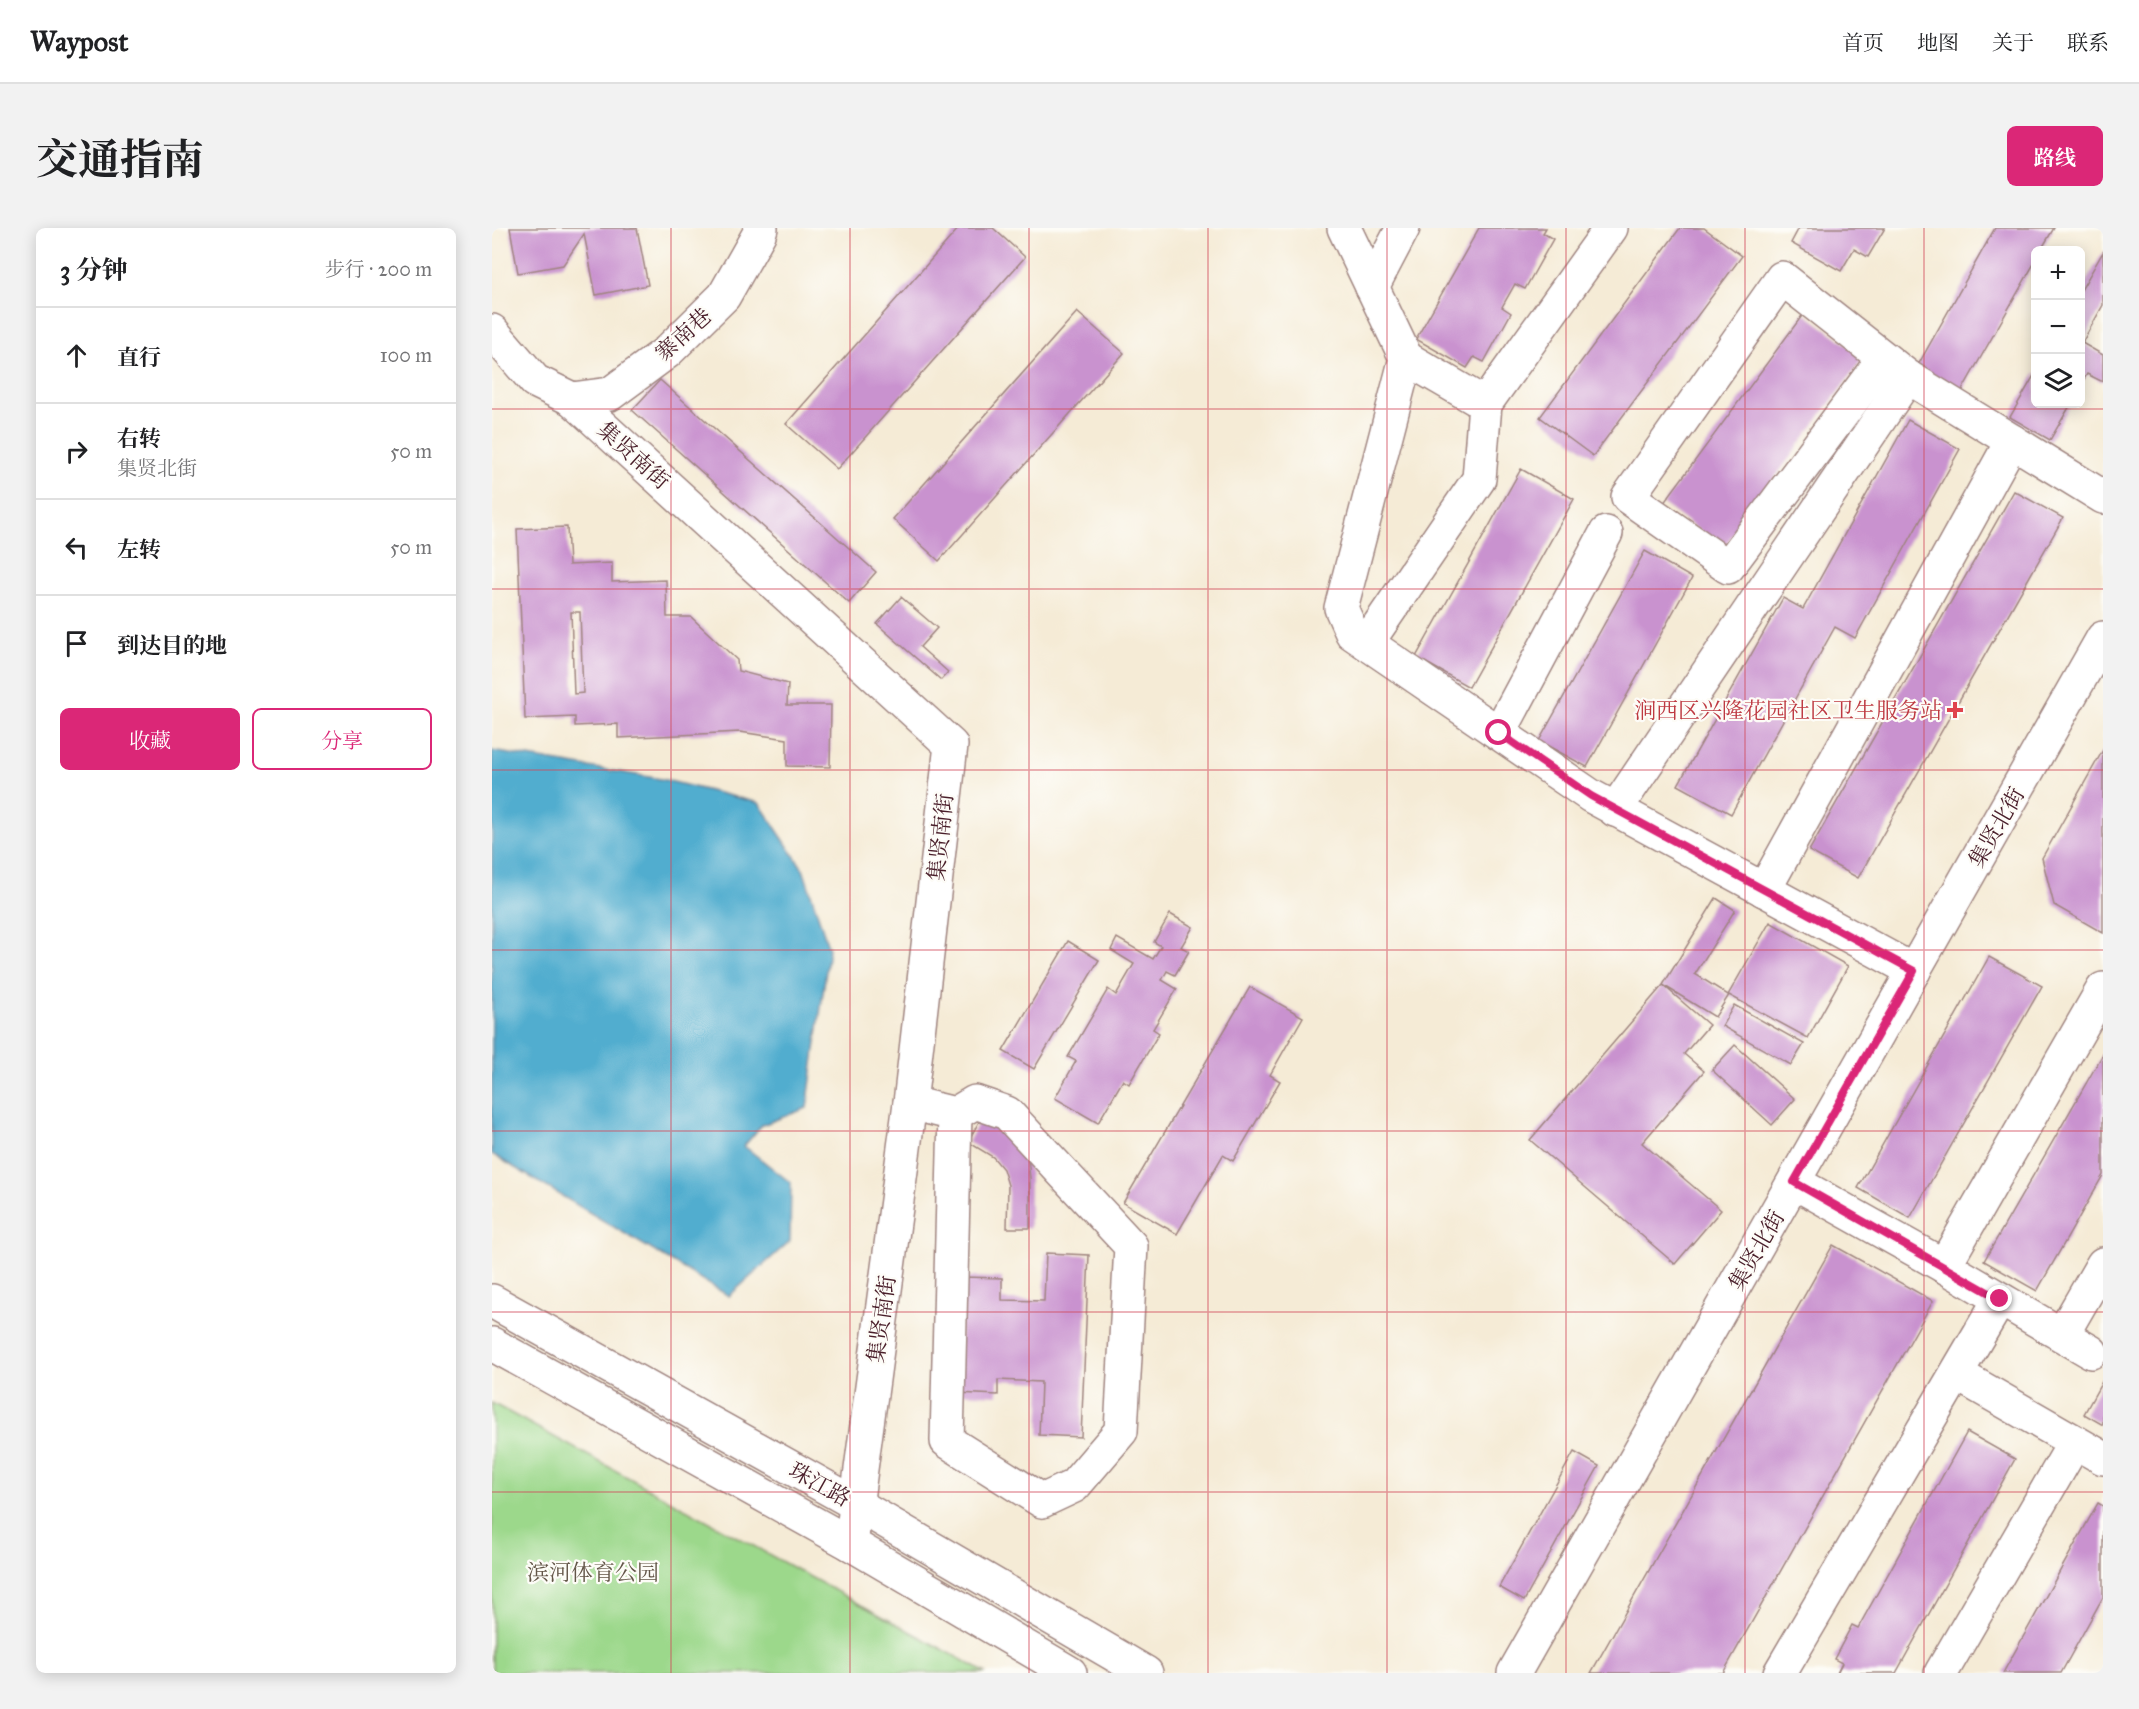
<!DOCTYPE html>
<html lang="zh">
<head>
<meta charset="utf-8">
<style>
	:root { --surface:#fff; --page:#f2f2f2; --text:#202124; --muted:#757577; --line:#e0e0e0; --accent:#db2777 }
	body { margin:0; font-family:"IM FELL Great Primer","Noto Serif SC",serif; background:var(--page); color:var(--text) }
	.controls { position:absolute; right:18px; top:18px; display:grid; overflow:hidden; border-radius:9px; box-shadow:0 3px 15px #0003 }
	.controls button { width:54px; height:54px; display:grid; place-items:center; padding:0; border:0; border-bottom:2px solid var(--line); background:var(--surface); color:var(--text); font:30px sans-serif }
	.stop { position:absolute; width:18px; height:18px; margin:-14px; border:4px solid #db2777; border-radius:50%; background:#fff }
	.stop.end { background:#db2777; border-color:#fff; box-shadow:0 2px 6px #0008 }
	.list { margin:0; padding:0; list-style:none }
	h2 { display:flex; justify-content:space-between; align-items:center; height:78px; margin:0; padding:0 24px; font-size:26px }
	h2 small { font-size:20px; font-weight:400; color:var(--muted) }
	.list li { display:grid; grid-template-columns:39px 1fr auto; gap:18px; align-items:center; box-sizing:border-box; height:96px; padding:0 24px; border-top:2px solid var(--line) }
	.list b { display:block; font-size:22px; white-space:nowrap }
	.list p { margin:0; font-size:20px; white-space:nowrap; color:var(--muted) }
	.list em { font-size:20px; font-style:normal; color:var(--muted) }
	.actions { display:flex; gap:12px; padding:18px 24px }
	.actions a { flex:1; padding:14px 0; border:2px solid var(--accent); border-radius:9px; text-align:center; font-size:21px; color:var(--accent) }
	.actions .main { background:var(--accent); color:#fff }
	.icon { flex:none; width:33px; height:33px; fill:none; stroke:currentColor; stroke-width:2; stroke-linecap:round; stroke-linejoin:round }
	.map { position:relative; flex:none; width:1611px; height:1445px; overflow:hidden; border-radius:9px }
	header { display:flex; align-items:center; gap:36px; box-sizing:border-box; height:84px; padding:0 30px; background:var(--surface); border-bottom:2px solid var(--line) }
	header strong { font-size:28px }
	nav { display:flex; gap:33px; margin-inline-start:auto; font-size:21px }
	.intro { display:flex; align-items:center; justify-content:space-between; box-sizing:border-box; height:144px; padding:0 36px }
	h1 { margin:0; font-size:42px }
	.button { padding:15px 27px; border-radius:9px; background:var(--accent); color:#fff; font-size:21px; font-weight:700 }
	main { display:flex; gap:36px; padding:0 36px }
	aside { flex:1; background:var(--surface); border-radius:9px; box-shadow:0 3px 15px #0003 }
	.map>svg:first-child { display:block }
	.green { fill:#9cd88b; stroke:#737c5b; stroke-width:1.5 }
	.water { fill:#51adcf; stroke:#4e667d; stroke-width:1.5 }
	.building { fill:#c992cf; fill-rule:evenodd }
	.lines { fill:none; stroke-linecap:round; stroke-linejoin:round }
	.minor-casing { stroke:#a08580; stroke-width:36 }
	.major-casing { stroke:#a08580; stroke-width:36 }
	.minor { stroke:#fff; stroke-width:33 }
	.major { stroke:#fff; stroke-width:33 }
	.route { stroke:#db2777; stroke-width:8 }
	.grid { fill:none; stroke:#d1495b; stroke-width:1.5; stroke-opacity:0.55 }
	.health-dot { fill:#e0444e; stroke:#fdfcf7; stroke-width:2 }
	.labels { text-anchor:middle; stroke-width:4.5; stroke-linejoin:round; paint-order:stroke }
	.street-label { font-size:22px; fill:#4a1f2b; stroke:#fdfcf7 }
	.health-label { font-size:22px; fill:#be3a42; stroke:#fdfcf7; text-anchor:end }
	.park-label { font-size:22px; fill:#635648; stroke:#fdfcf7 }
</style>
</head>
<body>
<header>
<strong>Waypost</strong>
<nav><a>首页</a><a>地图</a><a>关于</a><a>联系</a></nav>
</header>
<div class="intro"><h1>交通指南</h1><a class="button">路线</a></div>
<main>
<aside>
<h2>3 分钟<small>步行 · 200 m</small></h2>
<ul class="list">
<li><svg class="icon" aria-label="ahead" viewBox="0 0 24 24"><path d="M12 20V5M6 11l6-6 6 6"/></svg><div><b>直行</b></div><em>100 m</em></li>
<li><svg class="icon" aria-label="right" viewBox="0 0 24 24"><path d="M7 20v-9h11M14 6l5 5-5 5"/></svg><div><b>右转</b><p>集贤北街</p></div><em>50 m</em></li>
<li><svg class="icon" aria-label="left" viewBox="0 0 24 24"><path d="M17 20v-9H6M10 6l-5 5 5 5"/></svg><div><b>左转</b></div><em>50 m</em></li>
<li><svg class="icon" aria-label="arrive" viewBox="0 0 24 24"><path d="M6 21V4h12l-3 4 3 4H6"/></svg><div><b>到达目的地</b></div></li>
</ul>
<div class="actions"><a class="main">收藏</a><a>分享</a></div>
</aside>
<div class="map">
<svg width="1611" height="1445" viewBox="0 0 1611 1445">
	<rect width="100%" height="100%" fill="#fdfcf7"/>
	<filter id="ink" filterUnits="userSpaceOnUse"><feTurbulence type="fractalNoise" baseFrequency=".0167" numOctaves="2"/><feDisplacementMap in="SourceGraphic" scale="12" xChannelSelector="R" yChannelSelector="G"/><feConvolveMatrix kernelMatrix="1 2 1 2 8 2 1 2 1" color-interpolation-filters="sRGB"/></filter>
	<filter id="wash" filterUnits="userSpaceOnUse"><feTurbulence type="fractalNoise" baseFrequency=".008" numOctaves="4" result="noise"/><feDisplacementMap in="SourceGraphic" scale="24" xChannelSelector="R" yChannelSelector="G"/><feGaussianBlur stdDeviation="1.35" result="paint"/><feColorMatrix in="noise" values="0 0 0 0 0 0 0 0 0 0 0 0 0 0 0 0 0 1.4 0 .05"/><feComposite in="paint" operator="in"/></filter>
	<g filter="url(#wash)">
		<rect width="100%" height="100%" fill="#f5ebd6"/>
		<path class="green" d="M0 1175 494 1445H0Z"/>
		<path class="water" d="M0 523 169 551 267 575 311 641 337 721 315 880 270 897 252 918 299 955 298 1013 237 1068 0 926Z"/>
		<g id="blocks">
			<g class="building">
				<path d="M18 0H145L156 57 104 67 92 6 71 37 26 45Z"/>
				<path d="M467 0H501L533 29 345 241 294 196Z"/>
				<path d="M987 0H1054L1051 5 1061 11 1033 61 1023 56 1010 79 1019 85 992 134 982 129 975 140 924 111Z"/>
				<path d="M1188 0H1212L1250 28 1101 228 1048 189Z"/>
				<path d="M1307 0H1393L1376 29 1362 21 1349 43 1299 15Z"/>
				<path d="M1503 0H1562L1549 22H1544V32L1469 164 1425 139Z"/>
				<path d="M1611 24V77L1590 115 1611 127V154L1595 146 1588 158V64Z"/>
				<path d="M585 84 632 125 447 333 401 291Z"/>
				<path d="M1312 85 1372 129 1231 320 1171 276Z"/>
				<path d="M1544 144V176H1579L1558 212 1518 189Z"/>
				<path d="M168 152 384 344 357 375 140 182Z"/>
				<path d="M1416 192 1468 221 1363 410 1343 399 1239 586 1186 557 1291 370 1311 381Z"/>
				<path d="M1029 241 1082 271 977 459 924 429Z"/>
				<path d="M1522 263 1571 290 1366 650 1317 623Z"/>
				<path d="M75 299 77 337 120 335V354L174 352 175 389H199L245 432 246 443 296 456 295 477H339L338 539 295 538V511L248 504 126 510V496L83 498V489L33 491 25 301ZM79 384H88L91 465 82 466Z"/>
				<path d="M1153 323 1200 350 1095 539 1047 513Z"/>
				<path d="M409 369 445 400 428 419 456 444 449 452 385 396Z"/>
				<path d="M1611 522V705L1562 677 1550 630Z"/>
				<path d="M1224 670 1243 682 1203 746 1236 767 1278 694 1356 738 1316 810 1237 767 1223 789 1171 757 1217 797 1192 826 1212 843 1150 915 1229 982 1183 1036 1038 912 1171 757Z"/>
				<path d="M678 686 701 699 689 719 697 723 683 747 675 743 670 752 685 761 661 801 667 805 637 856 631 852 606 895 563 870 584 833 576 829 616 761 624 767 642 736 619 722 625 710 661 731 669 718 662 714Z"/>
				<path d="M576 713 607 732 542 841 511 823Z"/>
				<path d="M1497 729 1550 758 1418 990 1366 960Z"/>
				<path d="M758 759 811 789 778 847 788 853 741 933 731 927 685 1006 631 975Z"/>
				<path d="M1242 777 1312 816 1299 837 1230 798Z"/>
				<path d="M1243 817 1303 871 1280 897 1220 842Z"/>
				<path d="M1611 826V947L1545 1063 1492 1033Z"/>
				<path d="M489 890 508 901 536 930 538 951V1000H515L516 957 511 941 501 929 476 914Z"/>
				<path d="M1341 1017 1441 1073 1231 1445H1099Z"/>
				<path d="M554 1025 597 1027 589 1209 547 1207 549 1154 506 1152V1167L466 1165 470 1049 510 1050V1072L552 1073Z"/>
				<path d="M1611 1152V1197L1592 1186Z"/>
				<path d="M1475 1204 1523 1231 1404 1445H1345L1350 1435 1342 1431 1360 1397 1366 1400Z"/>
				<path d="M1082 1224 1107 1238 1032 1373 1007 1359Z"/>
				<path d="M1606 1275 1611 1278V1369L1569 1445H1511Z"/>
			</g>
		</g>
	</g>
	<g filter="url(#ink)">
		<use href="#blocks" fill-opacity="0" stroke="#a08580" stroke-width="1.5"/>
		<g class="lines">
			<g class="minor-casing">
				<g id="minor">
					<path d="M852 0 914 130 849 380 860 405 1099 568 1422 743"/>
					<path d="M880 59 911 0"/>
					<path d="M0 103 43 153 80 171 459 517 418 875 359 1316"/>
					<path d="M914 130 993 176"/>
					<path d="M1392 130 1236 339 1136 269 1290 50 1416 149 1611 269"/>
					<path d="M80 171 118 166 175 124 232 68 267 6 269 0"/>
					<path d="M875 415 987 251 993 176 1119 0"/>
					<path d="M1007 505 1114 305"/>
					<path d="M1123 582 1416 149"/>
					<path d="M1272 662 1520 213"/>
					<path d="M418 875 463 886 455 1213 550 1273 582 1258 629 1203 639 1018 515 885 483 874 463 886"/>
					<path d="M1302 954 1452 1038 1611 761"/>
					<path d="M1452 1038 1599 1124"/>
					<path d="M1570 1107 1611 1036"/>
					<path d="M1465 1146 1611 1230"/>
					<path d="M1022 1445 1611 410"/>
					<path d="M1288 1445 1508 1071"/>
					<path d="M1449 1445 1583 1214"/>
				</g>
			</g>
			<g class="major-casing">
				<g id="major">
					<path d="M0 1073 364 1276 654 1445"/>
					<path d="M0 1116 359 1316 578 1445"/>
				</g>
			</g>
			<use href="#minor" class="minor"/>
			<use href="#major" class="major"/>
		</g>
	</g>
	<g class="lines" filter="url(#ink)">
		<path class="route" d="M1007 505 1099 568 1422 743 1302 954 1508 1071"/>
	</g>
	<path class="grid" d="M179 0V1445M358 0V1445M537 0V1445M716 0V1445M895 0V1445M1074 0V1445M1253 0V1445M1432 0V1445M0 181H1611M0 361H1611M0 542H1611M0 722H1611M0 903H1611M0 1084H1611M0 1264H1611"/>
	<path class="health-dot" d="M1460 473h6v6h6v6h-6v6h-6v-6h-6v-6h6z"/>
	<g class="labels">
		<g class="street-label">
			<text transform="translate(191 106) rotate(-42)" y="8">寨南巷</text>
			<text transform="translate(142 227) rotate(42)" y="8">集贤南街</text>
			<text transform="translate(1504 599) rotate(-60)" y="8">集贤北街</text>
			<text transform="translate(448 609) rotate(-84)" y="8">集贤南街</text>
			<text transform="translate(1264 1022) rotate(-60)" y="8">集贤北街</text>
			<text transform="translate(389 1091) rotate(-82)" y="8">集贤南街</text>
			<text transform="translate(328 1256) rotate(29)" y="8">珠江路</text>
		</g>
		<g class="health-label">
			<text x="1450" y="490">涧西区兴隆花园社区卫生服务站</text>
		</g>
		<g class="park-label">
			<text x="101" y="1352">滨河体育公园</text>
		</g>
	</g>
</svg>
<div class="controls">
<button>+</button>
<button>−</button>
<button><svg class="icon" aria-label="layers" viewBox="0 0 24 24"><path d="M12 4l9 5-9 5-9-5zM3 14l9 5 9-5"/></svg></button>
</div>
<div class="stop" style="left:1007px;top:505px"></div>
<div class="stop end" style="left:1508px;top:1071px"></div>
</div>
</main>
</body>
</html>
